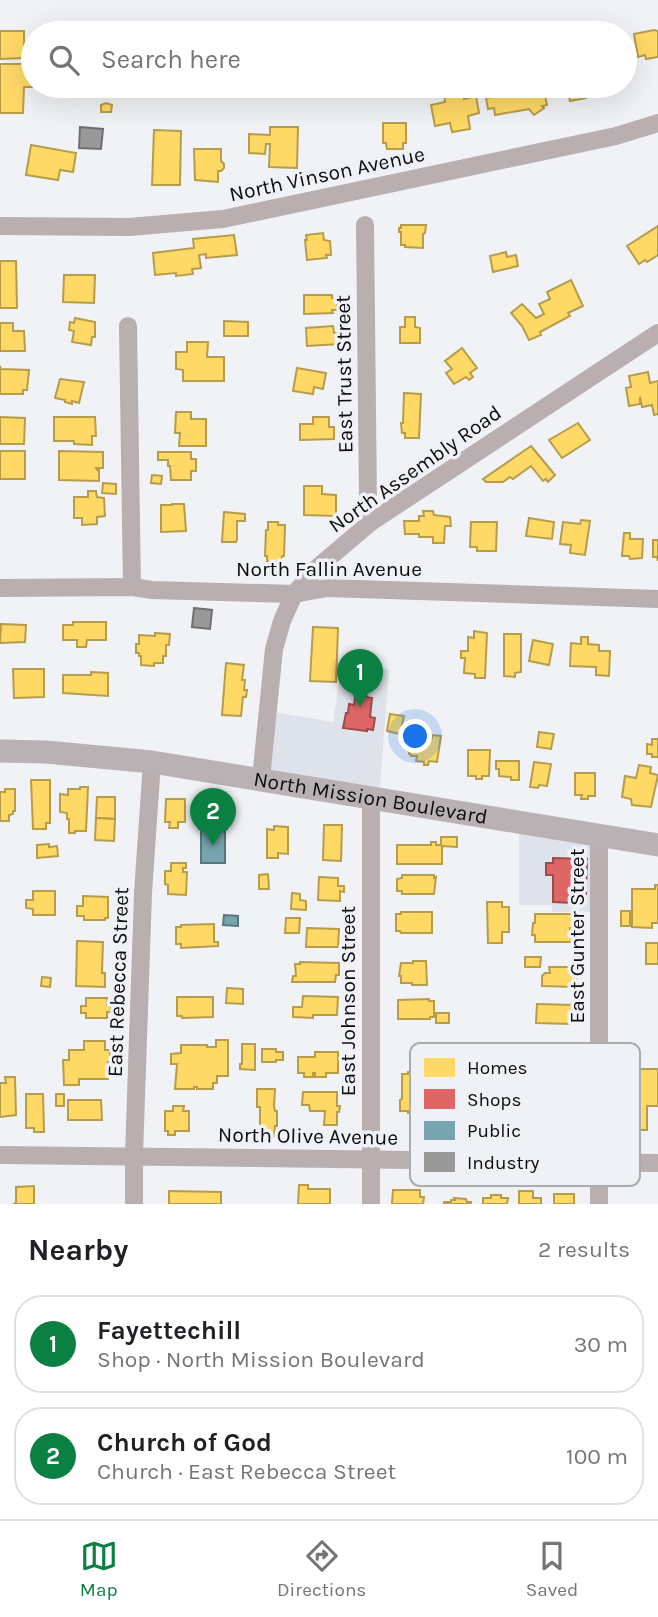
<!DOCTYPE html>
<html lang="en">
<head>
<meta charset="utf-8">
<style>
	:root { --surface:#fff; --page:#f6f6f6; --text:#202124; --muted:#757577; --line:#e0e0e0; --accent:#0b8043 }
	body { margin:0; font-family:Karla,sans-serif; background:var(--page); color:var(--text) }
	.you { position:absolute; left:416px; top:737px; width:24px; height:24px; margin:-18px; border:5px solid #fff; border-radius:50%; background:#1a73e8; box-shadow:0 0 0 10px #1a73e833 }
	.badge { display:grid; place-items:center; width:46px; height:46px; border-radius:50%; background:var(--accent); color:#fff; font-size:23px; font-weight:700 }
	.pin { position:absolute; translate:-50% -58px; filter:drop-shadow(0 2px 4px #0008) }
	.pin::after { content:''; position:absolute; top:37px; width:24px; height:21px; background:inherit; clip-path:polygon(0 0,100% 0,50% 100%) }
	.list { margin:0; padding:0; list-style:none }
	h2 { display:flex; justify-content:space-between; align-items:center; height:91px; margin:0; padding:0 28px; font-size:30px }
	h2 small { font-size:23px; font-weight:400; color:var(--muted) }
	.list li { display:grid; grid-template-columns:46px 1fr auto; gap:21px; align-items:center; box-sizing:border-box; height:98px; margin:0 14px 14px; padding:0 14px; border:2px solid var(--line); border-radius:28px }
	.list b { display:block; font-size:26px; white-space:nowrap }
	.list p { margin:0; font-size:23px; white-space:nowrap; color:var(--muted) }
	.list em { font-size:23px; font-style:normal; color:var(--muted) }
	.icon { flex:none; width:38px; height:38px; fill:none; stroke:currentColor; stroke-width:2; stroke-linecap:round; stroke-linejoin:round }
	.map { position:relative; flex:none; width:658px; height:1204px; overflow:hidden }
	.search { position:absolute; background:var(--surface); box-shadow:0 7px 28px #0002; left:21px; right:21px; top:21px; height:77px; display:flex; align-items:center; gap:18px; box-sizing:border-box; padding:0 24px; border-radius:38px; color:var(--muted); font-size:26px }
	.sheet { height:315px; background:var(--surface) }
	nav { display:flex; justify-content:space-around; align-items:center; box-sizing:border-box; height:98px; border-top:2px solid var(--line); background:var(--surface); font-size:19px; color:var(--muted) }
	nav a { display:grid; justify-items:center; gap:4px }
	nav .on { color:var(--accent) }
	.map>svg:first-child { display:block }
	.built { fill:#dee2ea }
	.homes { fill:#ffd966; stroke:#b69c4b; stroke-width:2 }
	.shops { fill:#e06666; stroke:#a04b4b; stroke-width:2 }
	.public { fill:#76a5af; stroke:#56777e; stroke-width:2 }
	.industry { fill:#999; stroke:#6e6f6f; stroke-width:2 }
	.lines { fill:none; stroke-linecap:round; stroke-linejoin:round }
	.minor { stroke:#b9aeb0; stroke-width:18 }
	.major { stroke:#bab1b4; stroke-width:23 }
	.labels { text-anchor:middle; stroke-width:7; stroke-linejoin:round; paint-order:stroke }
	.street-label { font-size:21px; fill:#0b0c0d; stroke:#eff1f6 }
	.key { fill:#eff1f6; stroke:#abacb0; stroke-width:2 }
	.key-label { font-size:19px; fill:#0b0c0d }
</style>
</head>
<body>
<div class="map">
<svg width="658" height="1204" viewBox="0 0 658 1204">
	<rect width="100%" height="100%" fill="#f0f2f5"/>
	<g class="built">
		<path d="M342 665 389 669 379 800 261 779 268 711 333 722Z"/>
		<path d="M519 823 599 836V912H552V905H519Z"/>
	</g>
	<g class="homes">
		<path d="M654 30 658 31V57L646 59 645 55 638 57 634 34Z"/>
		<path d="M0 31H24V58L0 59Z"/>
		<path d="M0 64H33V87H24L23 113H0Z"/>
		<path d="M502 86H543L547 105 542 106 544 108 534 115 529 109 495 115 494 108 488 109 486 98 492 97 490 90 502 88Z"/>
		<path d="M567 86H587L588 91H584L586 98 570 101Z"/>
		<path d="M462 91 464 99 476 96 479 113 468 116 470 129 452 132 450 123 435 126 431 105 445 102 444 94Z"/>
		<path d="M106 103 112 105 111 112H101V105Z"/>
		<path d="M383 123H406V143H403V149H387L386 143H383Z"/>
		<path d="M270 127H298L297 168 269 167 270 144H266L265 154 249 153V134L270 135Z"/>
		<path d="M154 130 181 131 180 185H152Z"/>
		<path d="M31 145 76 153 73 172 60 170 58 180 26 175Z"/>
		<path d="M194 149H221V161L224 164V168L221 171H218V182L195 180Z"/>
		<path d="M401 225H426L425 233 423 234V248L405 247V245H401V232H399V228H401Z"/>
		<path d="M658 226V255L647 262 645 260 639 264 627 246Z"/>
		<path d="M323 233 324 240 330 241 331 255H326L327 258 307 260 305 240H307L306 235Z"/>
		<path d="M234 235 237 255 206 258V254L199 255 201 268 192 269 193 274 176 276V273L155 275 153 253 194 248 193 239Z"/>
		<path d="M506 252 507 257 516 255 518 266 493 272 490 256Z"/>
		<path d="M0 261H16L17 308H0Z"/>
		<path d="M64 275H95L94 303 63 302Z"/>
		<path d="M571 280 583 306 568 313 570 316 540 332 541 335 529 340 522 326 511 313 522 304 536 318 544 314 539 304 550 299 547 292Z"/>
		<path d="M304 295H332V298L337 299V310H332L333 313 304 314Z"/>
		<path d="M405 317H415V327L420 328V343H400V327H405Z"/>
		<path d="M75 318 95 322V337H92L91 345 72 342 74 331 69 330 70 322 74 323Z"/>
		<path d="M224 321 248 322V336H224Z"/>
		<path d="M0 323H13V331H24L25 351H0Z"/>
		<path d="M333 326 334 333H339L340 344 307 346 306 328Z"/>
		<path d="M187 342H208L207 357H224V381H183V370L176 369V352H187Z"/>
		<path d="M462 348 477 368 470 373 473 377 469 380 466 377 454 384 446 373 452 369 445 361Z"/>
		<path d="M0 366 1 369 29 370 27 390H23V394H0Z"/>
		<path d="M297 368 326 373 323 389 314 387 313 394 293 391Z"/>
		<path d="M648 372 650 383 658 381V414L654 415 652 405 642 407 640 397V404L629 406 626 388 631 387 629 376Z"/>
		<path d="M60 379 84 382 79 403 72 401V404L65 402V400L55 398Z"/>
		<path d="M404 393 421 394 419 438H405V433H402L401 423H403Z"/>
		<path d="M176 412H191V419H206V446H179L180 433H175Z"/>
		<path d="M0 417 25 418 24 444H0Z"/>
		<path d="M54 417H95L96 436H92V445L74 444V441H54Z"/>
		<path d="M313 417H329V427H334V439L300 440V424H313Z"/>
		<path d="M578 423 590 440 562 458 549 440Z"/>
		<path d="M531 446 555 475 548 482 546 479 543 481 531 466 513 479 510 477 503 482H486L483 479Z"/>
		<rect x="0" y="451" width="25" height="28"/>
		<path d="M59 451 103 452V468H96L97 470H99V481L59 480Z"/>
		<path d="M158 452H191V459H196V471H191V480H171L170 466H168V460H158Z"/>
		<path d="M152 475 162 476 161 484 151 483Z"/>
		<path d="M103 483 116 484V494L102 493Z"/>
		<path d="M304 486H322V494L336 495V516L304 515Z"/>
		<path d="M88 491H96L97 497 104 498 105 516 97 517V524L82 525V518H74V497H88Z"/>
		<path d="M172 504H184L186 531 161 532V505H172Z"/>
		<path d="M423 511H433L434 515 450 517 451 526H445L444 543H433V537H419V534H405L404 521H419V516H424Z"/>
		<path d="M224 512 245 514V521H237V539L236 542H222Z"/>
		<path d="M529 518 554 522 552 539 526 536Z"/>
		<path d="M581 520 590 521 585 555 570 553 571 545 560 544 563 522 580 524Z"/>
		<path d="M268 522H278V525H285L284 556H282L281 561H267V556H265L266 530H268Z"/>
		<path d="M471 522H497L496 551H477V547H470Z"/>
		<path d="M624 533H630V539H643L642 558 630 559 629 556H622Z"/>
		<path d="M653 540H658V561L657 557H653Z"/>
		<path d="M73 622H106V640H87L86 647H77V640H63V625H73Z"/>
		<path d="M1 624 26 625 25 642 0 643Z"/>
		<path d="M313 627 338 628 336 682 310 681Z"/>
		<path d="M474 631 487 633 485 678H475V674L464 673 465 658H461V651H468V637L474 638Z"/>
		<path d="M155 633 170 634 169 645H166V656H163V663H154V666L141 665V656H139V653H136V644H139V635L155 636Z"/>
		<path d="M504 634H521V672L515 673V677L504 676Z"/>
		<path d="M581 637H588V644L599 645V651H610L609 676 596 675V667L570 666 571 643 581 644Z"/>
		<path d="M533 640 553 644 549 665 529 661Z"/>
		<path d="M226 663 244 665 242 680H245L244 690H247L246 697H243L241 716 222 715Z"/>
		<path d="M13 669H44V697L14 698Z"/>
		<path d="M91 672 108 673V696L63 693V675H91Z"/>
		<path d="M390 714 404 716 400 734 387 731Z"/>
		<path d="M539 732 554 734 551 749 537 747Z"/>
		<path d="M411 735 432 738V735L441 736 437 762 429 761 428 765H424V762L416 761 417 756H411V755L409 754Z"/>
		<path d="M652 739H658V757H652V754H647V744L652 745Z"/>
		<path d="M468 750H490L489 776H482V779H476V776H468Z"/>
		<path d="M496 761H519V780H511V777L499 776V769H496Z"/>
		<path d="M534 762 551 764 547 786 539 785 538 788 530 787Z"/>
		<path d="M639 765 651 767 650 773 658 775 651 807 632 805 631 799 622 797 625 776 636 778Z"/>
		<path d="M575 773H595V796H588V799H581L582 795H575Z"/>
		<path d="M31 780H50V823H46V829H33Z"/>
		<path d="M80 787H88L86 831H75V833H69V819H67V813L60 812V794L68 795V789H80Z"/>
		<path d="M5 789H15V811H13V814L9 815V821H0V792H5Z"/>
		<path d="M97 797H115V819L96 818Z"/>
		<path d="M166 799H185V822H178V828H169L170 822H165Z"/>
		<path d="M96 818 115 819 114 841 95 840Z"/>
		<path d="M324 825H342L341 861 323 860Z"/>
		<path d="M274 826 288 827V854L278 853V858H267V829L274 830Z"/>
		<path d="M441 837H457V847L442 846V864H397V845H431V842H436V845H441Z"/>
		<path d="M49 844V847L57 846 58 856 37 858V845Z"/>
		<path d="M171 863H186V868H183V872H187L186 895 168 894V885L165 884V871H171Z"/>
		<path d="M268 874 269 889H259V875Z"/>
		<path d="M402 875H434V878L436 877 434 894H402V891H397V879L402 878Z"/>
		<path d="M319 877 338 878V886H344V892L340 891V901L318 900Z"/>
		<path d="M655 885H658V923H652V928L632 927V889H655Z"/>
		<path d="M33 891H55V915H33V909L26 908V900H33Z"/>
		<path d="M292 893 300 894V900L306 901V910L291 909Z"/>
		<path d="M83 896 108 897V918H105V920H84V916H77V906H83Z"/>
		<path d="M487 902H502V907H509V932H502V943H488Z"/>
		<rect x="621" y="911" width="9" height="15"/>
		<path d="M401 912H432V933H401L400 931H396V914H401Z"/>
		<path d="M535 914H574V928H570L572 942H535V935H532L533 923H535Z"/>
		<path d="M286 918H300L299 933H285Z"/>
		<path d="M214 924V942H218V946L181 948V944H176V927H181V925Z"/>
		<path d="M307 928 339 929 338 947H306Z"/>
		<path d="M77 941 103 942 102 973H105V987L76 986Z"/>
		<rect x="646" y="943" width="12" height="21"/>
		<path d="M525 957H541L540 967H525Z"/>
		<path d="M413 961H426L427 985H412V983H401V976H399L401 963H413Z"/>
		<path d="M300 962 339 963V975H336L335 982H292L293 976H296L295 964H300Z"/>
		<path d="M549 967H577V987L542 986V976L545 973H550Z"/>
		<path d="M42 977 51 978 50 987 41 986Z"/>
		<path d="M227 988 243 989V1004L226 1003Z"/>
		<path d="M303 996 338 997 337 1015H313V1018L293 1017V1007H302Z"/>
		<path d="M177 997H213V1017L182 1018V1016H177Z"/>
		<path d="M86 998H107V1004H111V1012H107V1018H86V1013H81V1006H86Z"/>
		<path d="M429 999V1001H434V1017H430V1019H398V1000Z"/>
		<path d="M537 1004 572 1005 571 1024 536 1023Z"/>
		<rect x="436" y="1013" width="13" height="10"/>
		<path d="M216 1040H228V1076H217V1083H213V1089H197V1087H194V1089H175L177 1064H171V1054L181 1053V1045H207V1047H216Z"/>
		<path d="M84 1041H105V1050H110V1062H108V1079H79V1085H64L63 1060H69V1050H84Z"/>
		<path d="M242 1044H255V1070L240 1069V1064H242Z"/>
		<path d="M262 1049H276V1052H283V1060H276V1062H262Z"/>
		<path d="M315 1052H338V1073H326V1077H315V1073H313V1077H304V1073H298V1057H315Z"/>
		<path d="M623 1069H658V1106H647V1130H625V1088H623Z"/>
		<path d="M408 1072H427V1079L424 1078V1112L408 1113V1111H400V1100L402 1099V1074H408Z"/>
		<path d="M5 1077H15L16 1115 0 1117V1083H6Z"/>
		<path d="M257 1089H275L274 1106 275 1111H277V1126H275L274 1136H260V1107H257Z"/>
		<path d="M303 1092H337V1106H340L339 1112H337V1125H324L325 1111H310L309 1105H302Z"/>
		<path d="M26 1094H43L44 1132H34V1128H26Z"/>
		<rect x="56" y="1094" width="8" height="12"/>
		<path d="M68 1100H101L102 1120H68Z"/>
		<path d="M173 1106H184L183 1111H189V1131H175V1135H168V1131H165V1111H173Z"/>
		<path d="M299 1185H308V1189H330V1204H298Z"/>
		<path d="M34 1186V1204H13L16 1203V1187Z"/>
		<path d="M393 1190H420V1197H424L423 1204H391H392Z"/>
		<path d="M169 1191 221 1192V1204H169Z"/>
		<path d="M519 1191H533V1198H541V1204H519Z"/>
		<rect x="554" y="1194" width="20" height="10"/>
		<path d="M491 1195H501V1198H508L507 1204H483V1198H491Z"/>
		<path d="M454 1198 466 1199 467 1202H471V1204H444V1202H451V1200H455Z"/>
	</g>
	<g class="shops">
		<path d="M358 682 368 684 366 697 372 698 370 717 375 718 373 730 367 729V731L343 728 346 713H348L349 704 354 705Z"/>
		<path d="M553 858 587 859 586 894H573V903L553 902V875H546V863H553Z"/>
	</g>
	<g class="public">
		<path d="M213 815 227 818V829H225V863H201V829H199V819Z"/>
		<path d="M224 915 238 916V926L223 925Z"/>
	</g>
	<g class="industry">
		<path d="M80 127 103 129 101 149 79 148Z"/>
		<path d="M194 608 212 610 210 629 192 627Z"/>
	</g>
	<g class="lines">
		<g class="minor">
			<path d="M365 225 368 502 371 522"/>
			<path d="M0 226 129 227 223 219 616 136 658 123"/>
			<path d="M128 326 132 587"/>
			<path d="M0 588 132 587 152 590 294 594 327 588 658 599"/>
			<path d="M261 779 274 649 282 621 294 594 318 567 371 522 658 333"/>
			<path d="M371 798V1204"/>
			<path d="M599 836V1204"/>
			<path d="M0 1155 658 1163"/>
			<path d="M134 1204V1155L143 893 152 762"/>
		</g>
		<path class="major" id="s1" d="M0 751 46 752 152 762 658 845"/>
	</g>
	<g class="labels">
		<g class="street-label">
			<text transform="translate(327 174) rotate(-12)" y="7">North Vinson Avenue</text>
			<text transform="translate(344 374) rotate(-91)" y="7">East Trust Street</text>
			<text transform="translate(415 469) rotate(-35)" y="7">North Assembly Road</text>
			<text x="329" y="576">North Fallin Avenue</text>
			<text dy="7" stroke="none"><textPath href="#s1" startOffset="374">North Mission Boulevard</textPath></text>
			<text transform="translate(577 936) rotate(-90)" y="7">East Gunter Street</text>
			<text transform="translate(118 982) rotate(-88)" y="7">East Rebecca Street</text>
			<text transform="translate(348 1001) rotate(-90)" y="7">East Johnson Street</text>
			<text transform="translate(308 1136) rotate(1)" y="7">North Olive Avenue</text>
		</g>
	</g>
	<rect x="410" y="1043" width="230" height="143" rx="10" class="key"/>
	<rect x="424" y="1058" width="31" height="19" fill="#ffd966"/>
	<rect x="424" y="1089" width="31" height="20" fill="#e06666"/>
	<rect x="424" y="1121" width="31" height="19" fill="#76a5af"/>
	<rect x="424" y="1152" width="31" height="20" fill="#999"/>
	<g class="key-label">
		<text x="467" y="1074">Homes</text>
		<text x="467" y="1106">Shops</text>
		<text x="467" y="1137">Public</text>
		<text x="467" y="1169">Industry</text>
	</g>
</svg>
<div class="you"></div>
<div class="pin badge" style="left:360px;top:707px">1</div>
<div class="pin badge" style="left:213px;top:846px">2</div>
<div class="search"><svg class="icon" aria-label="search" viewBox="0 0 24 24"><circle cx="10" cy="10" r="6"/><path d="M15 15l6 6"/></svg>Search here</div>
</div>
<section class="sheet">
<h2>Nearby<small>2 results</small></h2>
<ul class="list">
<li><span class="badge">1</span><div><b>Fayettechill</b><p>Shop · North Mission Boulevard</p></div><em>30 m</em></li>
<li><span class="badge">2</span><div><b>Church of God</b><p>Church · East Rebecca Street</p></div><em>100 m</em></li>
</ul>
</section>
<nav>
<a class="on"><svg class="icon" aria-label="map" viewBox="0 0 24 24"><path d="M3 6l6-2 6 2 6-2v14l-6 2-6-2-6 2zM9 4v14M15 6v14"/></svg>Map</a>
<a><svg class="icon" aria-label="directions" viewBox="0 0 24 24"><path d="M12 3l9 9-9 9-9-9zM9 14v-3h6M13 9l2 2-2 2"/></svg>Directions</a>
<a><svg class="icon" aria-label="saved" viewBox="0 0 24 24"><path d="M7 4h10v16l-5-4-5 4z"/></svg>Saved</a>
</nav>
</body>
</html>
